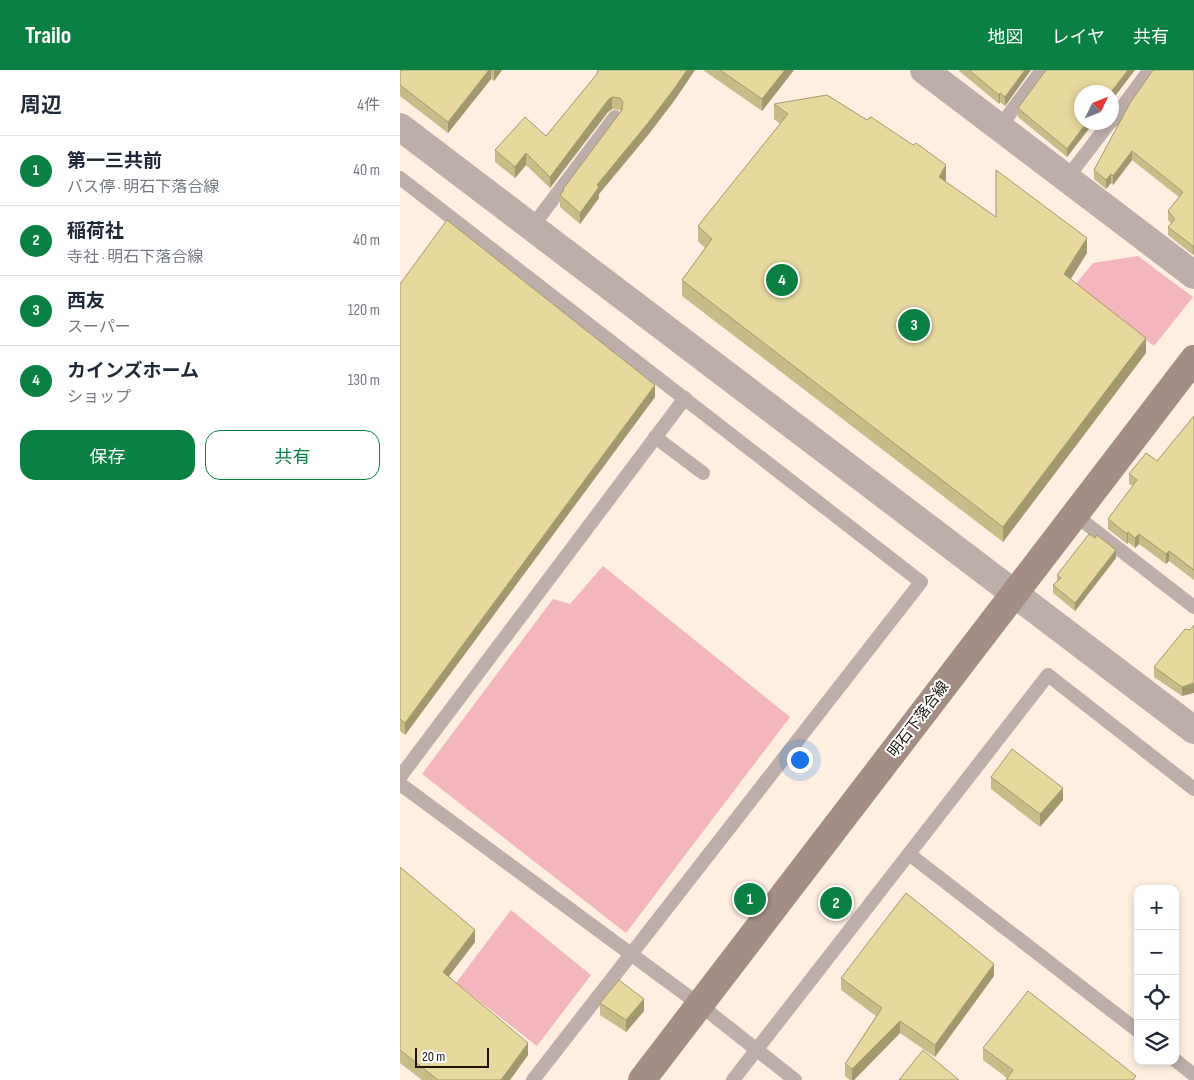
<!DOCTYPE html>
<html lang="ja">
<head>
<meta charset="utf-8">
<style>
	:root { --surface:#fff; --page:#f6f6f7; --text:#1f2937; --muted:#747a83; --line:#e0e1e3; --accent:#0b8043 }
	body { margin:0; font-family:"Sofia Sans Condensed","Noto Sans JP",sans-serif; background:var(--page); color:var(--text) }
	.controls { position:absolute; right:15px; bottom:15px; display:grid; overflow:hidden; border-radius:10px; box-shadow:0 2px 8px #0003 }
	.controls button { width:45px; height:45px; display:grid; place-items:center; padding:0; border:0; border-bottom:1px solid var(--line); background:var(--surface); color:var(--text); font:25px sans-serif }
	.compass { position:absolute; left:674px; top:15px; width:45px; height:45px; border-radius:50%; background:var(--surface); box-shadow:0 2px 8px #0003; rotate:47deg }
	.scale { position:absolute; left:15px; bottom:12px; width:74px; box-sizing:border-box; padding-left:5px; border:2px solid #1d150c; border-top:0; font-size:14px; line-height:18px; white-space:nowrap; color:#1d150c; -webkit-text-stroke:4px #fff; paint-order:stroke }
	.you { position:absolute; left:399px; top:689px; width:18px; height:18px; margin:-12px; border:4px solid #fff; border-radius:50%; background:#1a73e8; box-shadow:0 0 0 8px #1a73e833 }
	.badge { display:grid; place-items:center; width:32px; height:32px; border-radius:50%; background:var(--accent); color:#fff; font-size:16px; font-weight:700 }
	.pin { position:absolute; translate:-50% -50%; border:2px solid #fff; box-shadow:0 1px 5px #0006 }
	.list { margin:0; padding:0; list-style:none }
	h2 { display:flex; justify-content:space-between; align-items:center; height:65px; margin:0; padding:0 20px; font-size:21px }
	h2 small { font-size:16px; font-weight:400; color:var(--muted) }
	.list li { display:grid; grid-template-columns:32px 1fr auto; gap:15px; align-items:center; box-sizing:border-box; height:70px; padding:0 20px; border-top:1px solid var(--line) }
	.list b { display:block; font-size:19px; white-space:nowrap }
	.list p { margin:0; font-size:16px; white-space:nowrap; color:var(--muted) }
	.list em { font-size:16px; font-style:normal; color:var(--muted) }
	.actions { display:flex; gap:10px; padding:15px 20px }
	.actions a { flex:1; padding:11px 0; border:1px solid var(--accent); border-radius:15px; text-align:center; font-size:18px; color:var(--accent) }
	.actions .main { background:var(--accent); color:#fff }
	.icon { flex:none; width:28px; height:28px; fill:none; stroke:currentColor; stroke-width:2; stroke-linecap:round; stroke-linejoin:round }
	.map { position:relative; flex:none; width:794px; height:1010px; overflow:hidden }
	header { display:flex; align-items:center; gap:30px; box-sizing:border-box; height:70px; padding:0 25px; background:var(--accent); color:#fff }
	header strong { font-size:24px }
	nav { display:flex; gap:28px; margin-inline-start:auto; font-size:18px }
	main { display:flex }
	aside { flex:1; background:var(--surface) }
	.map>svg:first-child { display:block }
	.green { fill:#f3b6bd }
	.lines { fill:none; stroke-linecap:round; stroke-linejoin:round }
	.lane { stroke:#bdaea9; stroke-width:14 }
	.street { stroke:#bdaea9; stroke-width:28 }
	.secondary { stroke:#a38d85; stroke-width:28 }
	.wall { fill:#c7bb87 }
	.shaded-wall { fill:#a2986e }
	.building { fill:#e7d99d; stroke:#a2986e }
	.labels { text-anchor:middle; stroke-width:4; stroke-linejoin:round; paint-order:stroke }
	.street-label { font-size:15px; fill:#1d150c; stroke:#fff }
</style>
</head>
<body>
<header>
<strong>Trailo</strong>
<nav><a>地図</a><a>レイヤ</a><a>共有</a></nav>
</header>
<main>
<aside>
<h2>周辺<small>4件</small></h2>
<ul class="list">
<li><span class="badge">1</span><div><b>第一三共前</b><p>バス停 · 明石下落合線</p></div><em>40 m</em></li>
<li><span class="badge">2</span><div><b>稲荷社</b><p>寺社 · 明石下落合線</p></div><em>40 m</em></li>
<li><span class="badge">3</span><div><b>西友</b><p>スーパー</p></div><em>120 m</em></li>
<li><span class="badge">4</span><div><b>カインズホーム</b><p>ショップ</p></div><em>130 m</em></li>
</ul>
<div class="actions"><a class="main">保存</a><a>共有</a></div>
</aside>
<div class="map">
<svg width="794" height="1010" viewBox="0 0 794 1010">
	<rect width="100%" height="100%" fill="#feefe0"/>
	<g class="green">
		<path d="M738 186 793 227 754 276 674 216 693 193Z"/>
		<path d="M203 496 390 647 226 863 22 704 153 529 170 534Z"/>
		<path d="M111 840 191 905 137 976 56 913Z"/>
	</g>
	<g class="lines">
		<g class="lane">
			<path d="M712 51 746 5"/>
			<path d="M599 58 642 0"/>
			<path d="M0 108 521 512 133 1010"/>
			<path d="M667 108 710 52"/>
			<path d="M132 157 215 47"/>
			<path d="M255 367 303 403"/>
			<path d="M675 445 794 537"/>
			<path d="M0 707 285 328"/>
			<path d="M0 714 300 935 395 1010"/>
			<path d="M509 784 738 961"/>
			<path d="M775 990 794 1005"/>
			<path d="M333 1010 648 605 794 719"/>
		</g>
		<g class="street">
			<path d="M524 0 794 205"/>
			<path d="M0 57 794 660"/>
		</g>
		<path class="secondary" d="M242 1010 794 289"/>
	</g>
	<g class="wall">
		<path d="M0 0H102L94 11 91 9 48 63 0 26Z"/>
		<path d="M198 0H295L274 31 248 65 199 124V128L180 154 160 137V125L163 122V119L221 42 220 40 212 39 208 42 150 118 126 95 115 108 95 92V80L146 66 197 4Z"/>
		<path d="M303 0H394L362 41Z"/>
		<path d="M558 0H631L605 36 600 32 599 34Z"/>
		<path d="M646 0H735L667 87 618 47V38Z"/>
		<path d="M753 0H794V183L793 185 768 165V157L771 153 768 150V141L779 127 732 90 713 115 711 113 706 119 694 109V100L753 1Z"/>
		<path d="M374 34 546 110 545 112 596 147 687 183 671 209 746 283 603 472 282 226V210L305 178 298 171V156L380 54 374 49Z"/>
		<path d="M0 214 255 327 5 665 0 661Z"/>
		<path d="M794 346V510L769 491 766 494 739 474 735 478 728 472 727 474 708 459V449L733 416 729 414V404L757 391Z"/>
		<path d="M695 468 716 488 675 541 653 523V515L657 511V505Z"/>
		<path d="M790 560 782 626 754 607V597Z"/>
		<path d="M591 707 663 730 640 757 591 719Z"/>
		<path d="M0 797 75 872 49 906 128 985 110 1010H22L0 993Z"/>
		<path d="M594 906 535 987 500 963 454 1010H450L445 1006V994L476 946 441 920V908Z"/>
		<path d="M200 933 244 941 226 962 200 945Z"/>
		<path d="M583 978 736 1010 607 1008 583 990Z"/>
	</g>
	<g class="shaded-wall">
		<path d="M89 0H91V9L48 63V52Z"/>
		<path d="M94 0H102L94 11Z"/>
		<path d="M287 0H295L274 31 248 65 199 124V128L180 154V143L197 115Z"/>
		<path d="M385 0H394L362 41V29Z"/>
		<path d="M625 0H631L605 36V27Z"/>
		<path d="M728 0H735L712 30V22H711Z"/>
		<path d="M600 23V32L599 34V25Z"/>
		<path d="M212 27V39L208 42 150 118V107L208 30Z"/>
		<path d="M687 52H694L667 87V79Z"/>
		<path d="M732 81V90L713 115V106Z"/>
		<path d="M126 83V95L115 108V97Z"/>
		<path d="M546 95V110L539 123V107Z"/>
		<path d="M711 104V113L706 119V110Z"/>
		<path d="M687 168V183L664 219V204Z"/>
		<path d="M794 175V183L793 185V176Z"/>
		<path d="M746 268V283L603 472V457Z"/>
		<path d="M255 315V327L5 665V653Z"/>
		<path d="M728 462V472L727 474V464Z"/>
		<path d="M739 464V474L735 478V468Z"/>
		<path d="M716 480V488L675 541V533Z"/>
		<path d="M769 481V491L766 494V484Z"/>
		<path d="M794 613V623L782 626V617Z"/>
		<path d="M663 718V730L640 757V744Z"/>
		<path d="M75 860V872L43 914V902Z"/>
		<path d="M594 894V906L535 987V975Z"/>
		<path d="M244 929V941L226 962V950Z"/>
		<path d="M500 951V963L454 1010H452V999Z"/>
		<path d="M128 973V985L110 1010H101Z"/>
	</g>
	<g class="building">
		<path d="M0 0H89L48 52 0 15Z"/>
		<path d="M198 0H287L274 19 248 53 197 115 199 117 180 143 160 125 164 120 163 119 222 40 223 32 220 28 212 27 208 30 150 107 126 83 115 97 95 80 125 47 146 66 197 4Z"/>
		<path d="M320 0H385L362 29Z"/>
		<path d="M569 0H625L605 27 600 23 599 25Z"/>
		<path d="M646 0H728L711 22H682V52H687L667 79 618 38Z"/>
		<path d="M753 0H794V175L793 176 768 157 775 149 768 141 783 122 732 81 713 106 711 104 706 110 694 100 730 33Z"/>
		<path d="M427 25 467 50 471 47 513 75 516 73 546 95 539 107 596 147V100L687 168 664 204 746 268 603 457 282 210 312 169 298 156 388 44 374 34Z"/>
		<path d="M47 150 255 315 5 653 0 649V214Z"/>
		<path d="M794 346V500L769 481 766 484 739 464 735 468 728 462 727 464 708 449 737 410 729 404 746 383 757 391Z"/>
		<path d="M689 464 695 468 697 465 716 480 675 533 653 515 661 508 657 505Z"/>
		<path d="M794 555V613L782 617 754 597 785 559 790 560Z"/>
		<path d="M612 679 663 718 640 744 591 707Z"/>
		<path d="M0 797 75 860 43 902 128 973 101 1010H38L0 980Z"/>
		<path d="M506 823 594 894 535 975 500 951 452 999 445 994 482 938 441 908Z"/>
		<path d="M219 910 244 929 226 950 200 933Z"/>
		<path d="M628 921 736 1006 733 1010H606L613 1000 583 978Z"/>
		<path d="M523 980 559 1010H499Z"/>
	</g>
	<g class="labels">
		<g class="street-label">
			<text transform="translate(518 649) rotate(-53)" y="5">明石下落合線</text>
		</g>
	</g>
</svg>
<div class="controls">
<button>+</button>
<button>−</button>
<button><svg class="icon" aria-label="locate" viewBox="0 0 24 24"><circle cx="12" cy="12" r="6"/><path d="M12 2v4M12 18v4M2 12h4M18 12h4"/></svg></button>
<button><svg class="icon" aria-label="layers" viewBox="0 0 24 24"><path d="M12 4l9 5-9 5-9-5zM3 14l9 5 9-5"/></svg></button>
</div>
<svg class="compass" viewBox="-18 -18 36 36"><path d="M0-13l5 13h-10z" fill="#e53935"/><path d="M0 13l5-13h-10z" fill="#747a83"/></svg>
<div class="scale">20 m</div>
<div class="you"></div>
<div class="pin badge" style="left:350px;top:829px">1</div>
<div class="pin badge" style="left:436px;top:833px">2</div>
<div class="pin badge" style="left:514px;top:255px">3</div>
<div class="pin badge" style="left:382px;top:210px">4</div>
</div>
</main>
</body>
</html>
